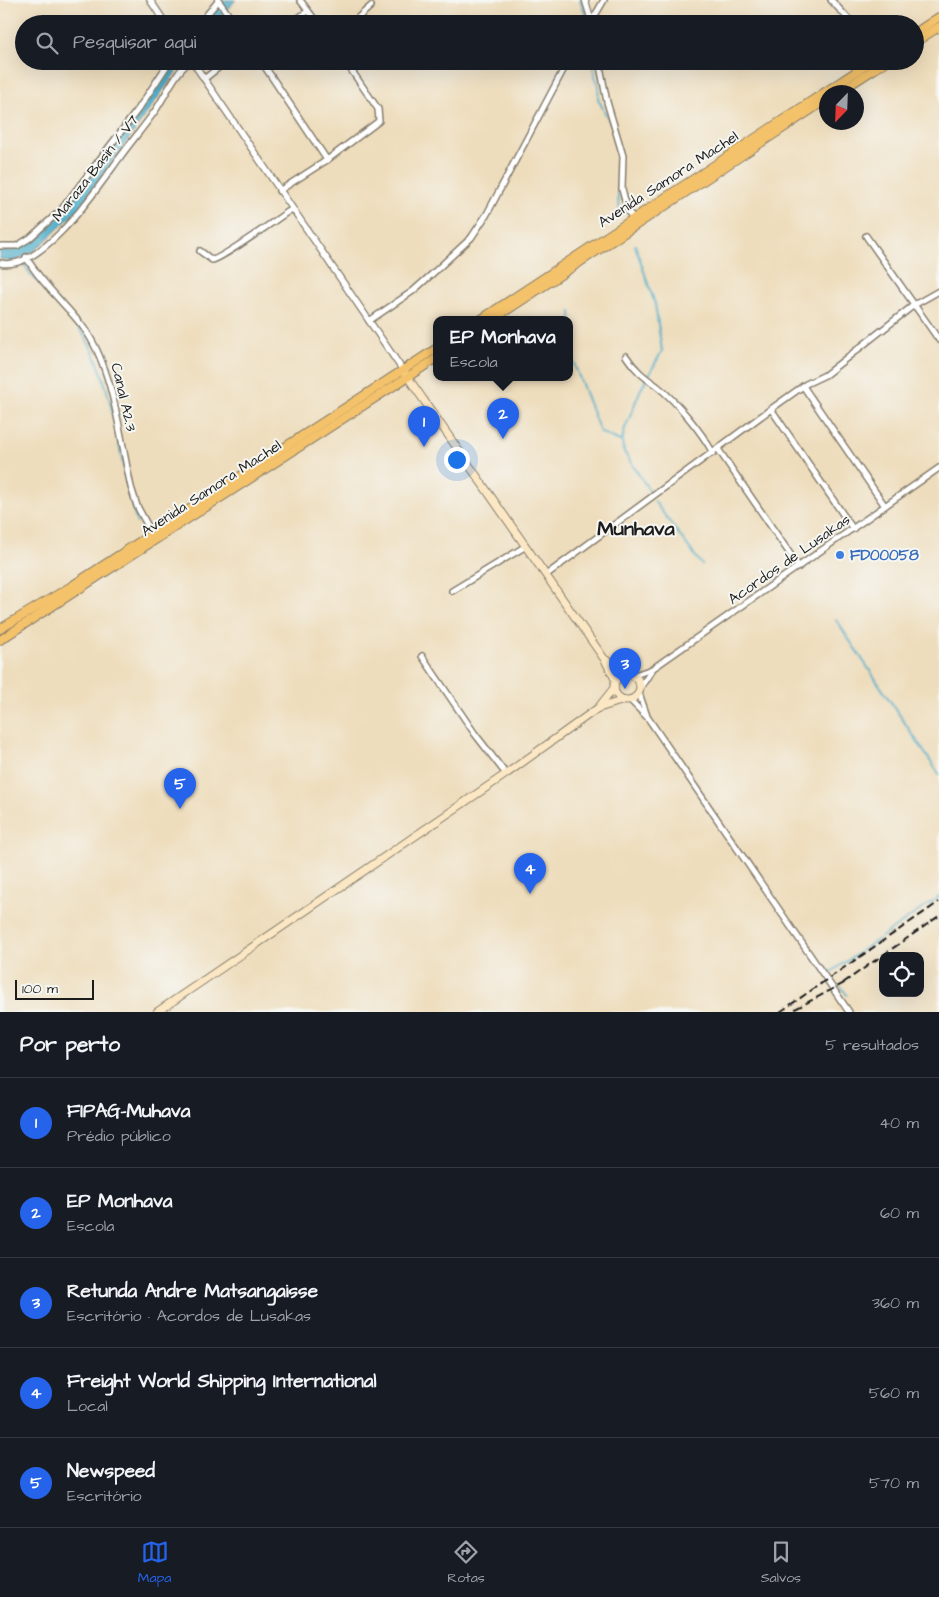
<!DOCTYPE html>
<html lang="pt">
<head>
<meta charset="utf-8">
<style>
	:root { --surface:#171b24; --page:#242831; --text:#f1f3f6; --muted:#9ea1a6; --line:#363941; --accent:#2563eb }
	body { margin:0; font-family:"Architects Daughter",sans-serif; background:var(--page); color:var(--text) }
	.controls { position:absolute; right:15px; bottom:15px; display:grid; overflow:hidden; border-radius:10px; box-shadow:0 5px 20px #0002 }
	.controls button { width:45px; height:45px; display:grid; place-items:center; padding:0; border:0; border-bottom:1px solid var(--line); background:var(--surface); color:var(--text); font:25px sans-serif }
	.compass { position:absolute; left:819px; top:85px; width:45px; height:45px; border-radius:50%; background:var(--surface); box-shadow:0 5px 20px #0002; rotate:203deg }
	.scale { position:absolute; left:15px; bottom:12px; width:79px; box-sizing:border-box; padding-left:5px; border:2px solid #1c1c1c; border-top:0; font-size:14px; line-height:18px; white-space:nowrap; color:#1c1c1c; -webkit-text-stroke:4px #f6f6f2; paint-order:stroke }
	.you { position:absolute; left:456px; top:459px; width:18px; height:18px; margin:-12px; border:4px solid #fff; border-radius:50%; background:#1a73e8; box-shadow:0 0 0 8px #1a73e833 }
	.badge { display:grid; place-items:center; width:32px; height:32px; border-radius:50%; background:var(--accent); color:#fff; font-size:16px; font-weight:700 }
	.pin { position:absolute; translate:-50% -41px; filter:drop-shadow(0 1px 2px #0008) }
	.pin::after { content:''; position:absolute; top:26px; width:18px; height:15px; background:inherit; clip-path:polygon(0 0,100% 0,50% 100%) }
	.popup { position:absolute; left:433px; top:316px; width:140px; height:65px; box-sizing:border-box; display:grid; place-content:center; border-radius:10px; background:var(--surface); filter:drop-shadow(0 1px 4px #0005); font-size:16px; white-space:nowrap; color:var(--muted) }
	.popup b { font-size:19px; color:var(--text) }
	.popup::after { content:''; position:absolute; left:50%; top:100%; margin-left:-10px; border:10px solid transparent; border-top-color:var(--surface) }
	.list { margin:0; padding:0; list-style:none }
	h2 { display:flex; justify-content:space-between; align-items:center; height:65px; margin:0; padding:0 20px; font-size:21px }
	h2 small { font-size:16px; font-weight:400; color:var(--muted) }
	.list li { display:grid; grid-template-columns:32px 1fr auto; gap:15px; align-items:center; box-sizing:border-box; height:90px; padding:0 20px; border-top:1px solid var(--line) }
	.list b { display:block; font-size:19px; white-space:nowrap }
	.list p { margin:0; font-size:16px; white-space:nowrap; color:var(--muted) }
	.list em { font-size:16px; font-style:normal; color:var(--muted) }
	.icon { flex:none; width:28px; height:28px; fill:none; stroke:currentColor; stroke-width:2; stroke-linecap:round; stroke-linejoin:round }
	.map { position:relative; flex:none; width:939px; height:1012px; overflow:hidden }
	.search { position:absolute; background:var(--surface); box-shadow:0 5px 20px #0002; left:15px; right:15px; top:15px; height:55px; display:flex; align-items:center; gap:12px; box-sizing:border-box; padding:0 18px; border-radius:28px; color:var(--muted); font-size:19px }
	.sheet { height:515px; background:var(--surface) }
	nav { display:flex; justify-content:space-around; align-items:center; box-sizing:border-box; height:70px; border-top:1px solid var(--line); background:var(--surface); font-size:14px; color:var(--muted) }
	nav a { display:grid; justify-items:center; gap:2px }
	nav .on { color:var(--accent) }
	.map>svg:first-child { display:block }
	.water { fill:#4aacc9; stroke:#336472 }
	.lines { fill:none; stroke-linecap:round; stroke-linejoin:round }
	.stream { stroke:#4aacc9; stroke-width:2 }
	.minor-casing { stroke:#857c6c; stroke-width:8 }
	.tertiary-casing { stroke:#857c6c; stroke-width:8 }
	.secondary-casing { stroke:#857c6c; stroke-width:9 }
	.trunk-casing { stroke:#857c6c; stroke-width:10 }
	.minor { stroke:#fff; stroke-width:5 }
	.tertiary { stroke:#fff; stroke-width:5.5 }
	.secondary { stroke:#fbe7c3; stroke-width:7 }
	.trunk { stroke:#f4c26a; stroke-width:8 }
	.rail { stroke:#1c1c1c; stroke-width:2; stroke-dasharray:8 4; stroke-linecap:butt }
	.shop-dot { fill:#3f7fe0; stroke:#f6f6f2; stroke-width:2 }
	.labels { text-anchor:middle; stroke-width:4; stroke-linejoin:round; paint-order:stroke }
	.street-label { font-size:15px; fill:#1c1c1c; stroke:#f6f6f2 }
	.shop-label { font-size:15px; font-weight:bold; fill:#366cbe; stroke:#f6f6f2; text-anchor:start }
	.district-label { font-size:20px; font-weight:bold; fill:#1c1c1c; stroke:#f6f6f2 }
</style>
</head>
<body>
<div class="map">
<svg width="939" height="1012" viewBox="0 0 939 1012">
	<rect width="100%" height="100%" fill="#f6f6f2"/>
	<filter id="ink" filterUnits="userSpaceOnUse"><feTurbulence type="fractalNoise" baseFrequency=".02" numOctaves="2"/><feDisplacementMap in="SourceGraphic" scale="10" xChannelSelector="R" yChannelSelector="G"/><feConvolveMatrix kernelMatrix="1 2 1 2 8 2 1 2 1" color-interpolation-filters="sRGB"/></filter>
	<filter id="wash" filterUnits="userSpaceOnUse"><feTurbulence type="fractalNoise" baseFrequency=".0096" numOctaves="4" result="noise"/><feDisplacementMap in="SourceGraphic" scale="20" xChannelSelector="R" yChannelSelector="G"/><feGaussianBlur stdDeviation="1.12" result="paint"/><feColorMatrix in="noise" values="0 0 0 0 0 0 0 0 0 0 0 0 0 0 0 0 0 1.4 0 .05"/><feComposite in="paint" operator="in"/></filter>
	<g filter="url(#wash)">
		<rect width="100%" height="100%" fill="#eeddbc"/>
		<g class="water">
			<path d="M223 0H236L213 24H202Z"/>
			<path d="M173 61H184L78 210 39 247 24 257 12 262 0 259V250L12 251 32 241 63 213 142 109Z"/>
		</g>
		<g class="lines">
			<g class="stream">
				<path d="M580 0 588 21"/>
				<path d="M593 61 595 77 599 85 598 99 611 124"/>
				<path d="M619 149 618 199 621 214"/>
				<path d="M635 245 655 304 662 351 640 391 624 431 622 442 624 452 651 493"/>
				<path d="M22 261 31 275 47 290"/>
				<path d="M57 301C67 313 79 326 87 340 116 390 119 467 137 523"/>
				<path d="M571 312 572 358 600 432 622 442"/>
				<path d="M654 501 702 565"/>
				<path d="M836 620 939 774"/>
				<path d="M831 972 939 897"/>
				<path d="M841 987 847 995"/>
			</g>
		</g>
	</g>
	<g filter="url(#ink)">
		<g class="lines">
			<g class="minor-casing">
				<g id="minor">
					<path d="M218 0 235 24"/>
					<path d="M300 0 318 24"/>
					<path d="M585 0 592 23"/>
					<path d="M831 0 853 24"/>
					<path d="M199 24 219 0"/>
					<path d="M290 24 308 11"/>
					<path d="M351 24 371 6"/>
					<path d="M586 24 593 19 604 0"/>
					<path d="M261 61 327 160"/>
					<path d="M599 61 607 102 623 156 622 189 628 212 634 218"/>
					<path d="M204 79 227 61"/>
					<path d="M279 191 327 160 379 121 378 109 345 61"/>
					<path d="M866 236 939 340"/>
					<path d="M0 246H17L30 238 61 210 139 108 170 61"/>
					<path d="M200 251 212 260C222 259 278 218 292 209"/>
					<path d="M26 257C42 285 67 305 86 331 114 372 120 438 131 487L137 506 152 534"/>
					<path d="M0 263C41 273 97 189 118 160 130 143 143 128 155 111 166 95 174 74 190 61"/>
					<path d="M369 321 413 291 431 275 471 238 487 214 568 61"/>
					<path d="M626 356C635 370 644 377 657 386 677 402 701 431 713 453"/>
					<path d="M803 386 885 506"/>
					<path d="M771 409 853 529"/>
					<path d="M718 449 799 567"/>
					<path d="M546 575 771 409 806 384 825 375 914 305 939 291"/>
					<path d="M452 591 526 546"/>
					<path d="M422 656 475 734 506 774"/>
					<path d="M632 676 652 669 939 468"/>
					<path d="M640 688 652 670"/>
					<path d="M639 693 647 716"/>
					<path d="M630 700 648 718 849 1012"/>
				</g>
			</g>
			<g class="tertiary-casing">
				<g id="tertiary">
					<path d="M150 0 166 24"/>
					<path d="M192 61 402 369"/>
				</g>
			</g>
			<g class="secondary-casing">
				<g id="secondary">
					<path d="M402 369 605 660 616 681"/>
					<path d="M606 660 628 674"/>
					<circle cx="627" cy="687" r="13"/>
					<path d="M599 708 624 700"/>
					<path d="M157 1012 506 774 598 708 614 688"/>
				</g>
			</g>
			<g class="trunk-casing">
				<g id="trunk">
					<path d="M915 33 939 17"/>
					<path d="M915 42 939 27"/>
					<path d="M839 92 887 61"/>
					<path d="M480 320 872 61"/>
					<path d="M492 320 826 100"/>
					<path d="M0 629 70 587 437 348"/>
					<path d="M0 640 437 358"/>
				</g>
			</g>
			<use href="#minor" class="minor"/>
			<use href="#tertiary" class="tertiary"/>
			<use href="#secondary" class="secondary"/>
			<use href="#trunk" class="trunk"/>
			<g class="rail">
				<path d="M843 983 939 916"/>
				<path d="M795 1009 848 981"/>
				<path d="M780 1012 939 902"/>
			</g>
		</g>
	</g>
	<circle class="shop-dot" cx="840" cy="555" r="5"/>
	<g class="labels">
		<g class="street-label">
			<text transform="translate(95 168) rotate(-52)" y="5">Maraza Basin / V7</text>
			<text transform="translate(668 179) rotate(-33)" y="5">Avenida Samora Machel</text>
			<text transform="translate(124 397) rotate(77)" y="5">Canal A2.3</text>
			<text transform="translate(211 488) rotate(-33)" y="5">Avenida Samora Machel</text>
			<text transform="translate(789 559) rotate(-35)" y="5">Acordos de Lusakas</text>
		</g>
		<g class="shop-label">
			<text x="850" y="560">FD00058</text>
		</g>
		<g class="district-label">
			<text x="636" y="535">Munhava</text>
		</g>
	</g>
</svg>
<div class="controls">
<button><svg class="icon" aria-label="locate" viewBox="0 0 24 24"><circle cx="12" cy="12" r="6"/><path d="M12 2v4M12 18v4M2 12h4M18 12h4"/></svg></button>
</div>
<svg class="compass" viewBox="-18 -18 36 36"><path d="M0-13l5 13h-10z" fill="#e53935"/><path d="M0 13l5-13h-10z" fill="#9ea1a6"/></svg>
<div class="scale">100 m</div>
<div class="you"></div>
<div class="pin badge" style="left:424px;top:447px">1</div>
<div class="pin badge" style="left:503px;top:439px">2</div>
<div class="popup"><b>EP Monhava</b>Escola</div>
<div class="pin badge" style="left:625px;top:689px">3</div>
<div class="pin badge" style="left:530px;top:894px">4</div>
<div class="pin badge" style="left:180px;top:809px">5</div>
<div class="search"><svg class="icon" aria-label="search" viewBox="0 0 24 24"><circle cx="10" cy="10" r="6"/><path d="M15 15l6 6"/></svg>Pesquisar aqui</div>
</div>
<section class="sheet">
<h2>Por perto<small>5 resultados</small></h2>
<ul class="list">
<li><span class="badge">1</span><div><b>FIPAG-Muhava</b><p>Prédio público</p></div><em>40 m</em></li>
<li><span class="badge">2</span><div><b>EP Monhava</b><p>Escola</p></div><em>60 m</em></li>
<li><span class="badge">3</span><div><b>Retunda Andre Matsangaisse</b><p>Escritório · Acordos de Lusakas</p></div><em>360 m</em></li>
<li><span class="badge">4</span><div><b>Freight World Shipping International</b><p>Local</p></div><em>560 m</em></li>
<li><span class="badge">5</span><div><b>Newspeed</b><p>Escritório</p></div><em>570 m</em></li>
</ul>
</section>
<nav>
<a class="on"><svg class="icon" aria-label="map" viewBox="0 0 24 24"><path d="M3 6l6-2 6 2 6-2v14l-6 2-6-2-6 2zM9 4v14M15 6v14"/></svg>Mapa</a>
<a><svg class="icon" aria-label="directions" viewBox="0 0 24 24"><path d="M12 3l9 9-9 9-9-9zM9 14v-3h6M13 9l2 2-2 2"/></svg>Rotas</a>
<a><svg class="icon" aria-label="saved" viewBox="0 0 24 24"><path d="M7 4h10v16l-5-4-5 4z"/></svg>Salvos</a>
</nav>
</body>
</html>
